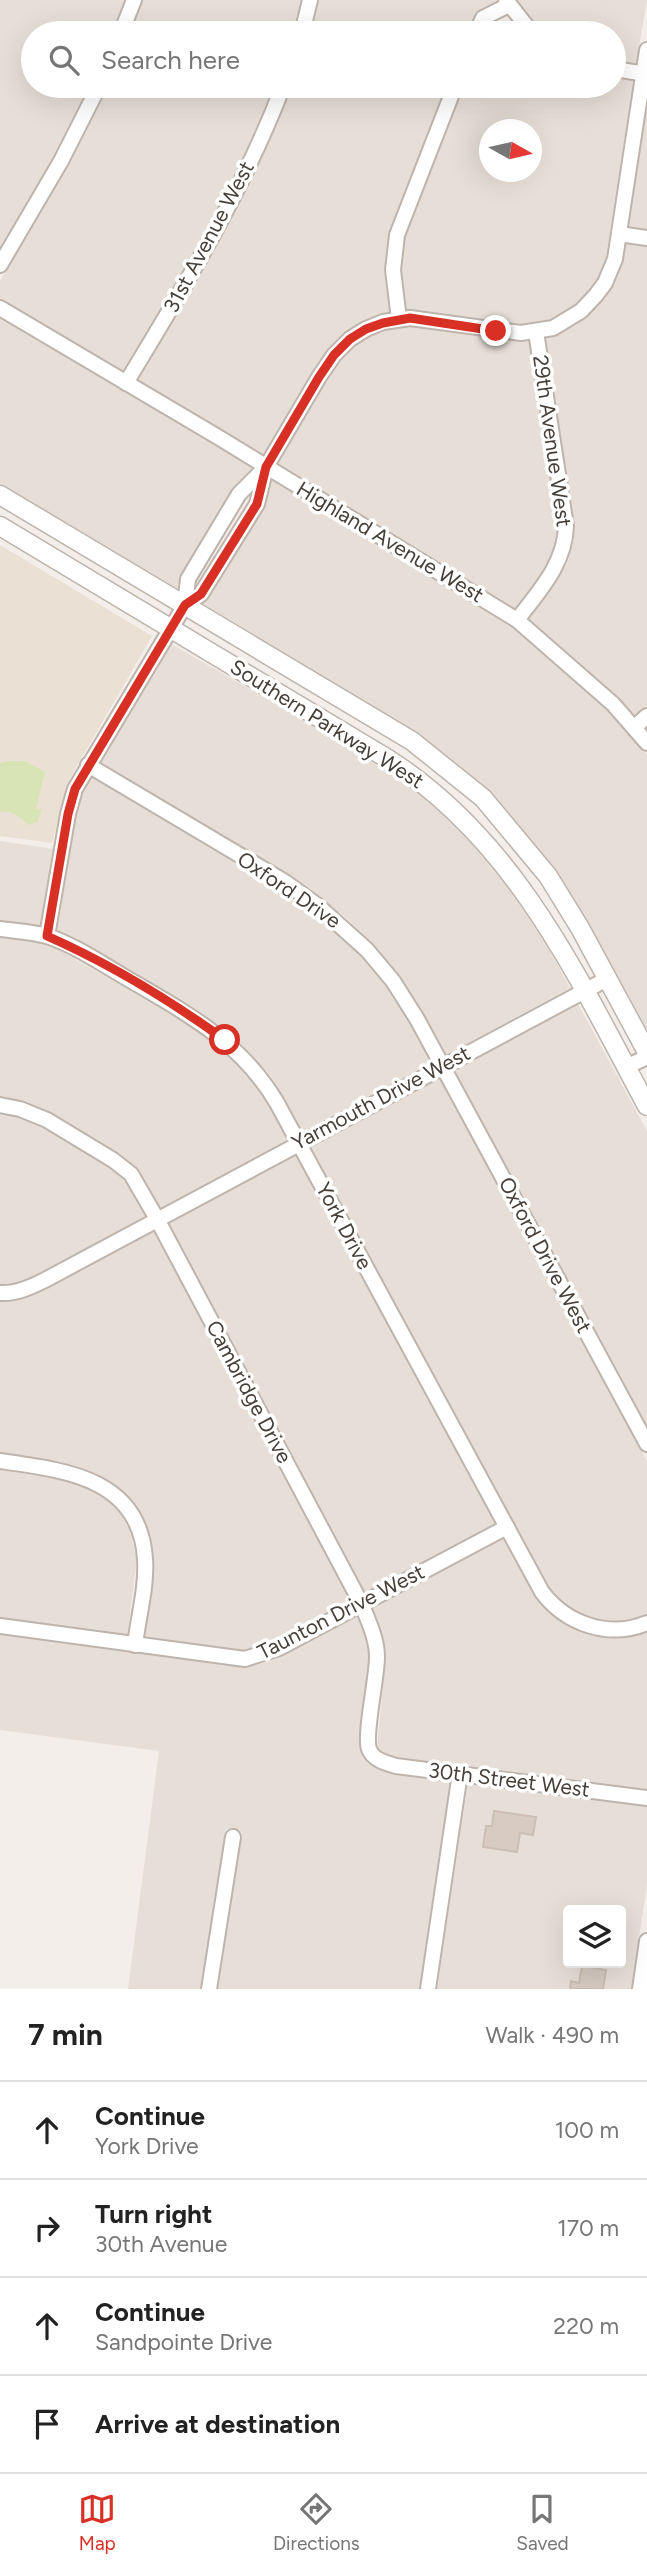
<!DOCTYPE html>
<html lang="en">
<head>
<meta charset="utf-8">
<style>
	:root { --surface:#fff; --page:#f6f6f6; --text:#222; --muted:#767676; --line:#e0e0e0; --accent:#d93025 }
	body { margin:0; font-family:Figtree,sans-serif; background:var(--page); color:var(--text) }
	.controls { position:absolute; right:21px; bottom:21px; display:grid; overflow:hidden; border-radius:7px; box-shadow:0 7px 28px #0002 }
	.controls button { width:63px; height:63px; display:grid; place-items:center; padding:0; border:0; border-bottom:2px solid var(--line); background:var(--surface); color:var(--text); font:35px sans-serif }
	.compass { position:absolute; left:479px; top:119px; width:63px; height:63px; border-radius:50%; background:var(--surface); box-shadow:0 7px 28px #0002; rotate:98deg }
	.stop { position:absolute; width:21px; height:21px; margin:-16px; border:5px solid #d93025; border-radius:50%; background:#fff }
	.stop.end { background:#d93025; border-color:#fff; box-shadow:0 2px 7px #0008 }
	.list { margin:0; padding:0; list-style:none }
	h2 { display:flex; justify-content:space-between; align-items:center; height:91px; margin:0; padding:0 28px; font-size:30px }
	h2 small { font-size:23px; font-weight:400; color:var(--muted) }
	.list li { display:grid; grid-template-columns:46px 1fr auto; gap:21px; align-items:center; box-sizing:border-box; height:98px; padding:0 28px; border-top:2px solid var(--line) }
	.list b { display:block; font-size:26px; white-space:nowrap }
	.list p { margin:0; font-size:23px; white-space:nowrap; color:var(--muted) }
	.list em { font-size:23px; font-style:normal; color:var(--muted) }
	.icon { flex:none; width:38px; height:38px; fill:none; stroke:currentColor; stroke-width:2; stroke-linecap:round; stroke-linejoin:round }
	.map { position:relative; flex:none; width:647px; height:1989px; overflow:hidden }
	.search { position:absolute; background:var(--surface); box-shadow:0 7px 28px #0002; left:21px; right:21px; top:21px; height:77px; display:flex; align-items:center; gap:18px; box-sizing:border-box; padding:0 24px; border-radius:38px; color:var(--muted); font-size:26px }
	.sheet { height:483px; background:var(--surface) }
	nav { display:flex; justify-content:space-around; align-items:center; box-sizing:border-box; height:98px; border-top:2px solid var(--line); background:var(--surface); font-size:19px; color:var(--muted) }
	nav a { display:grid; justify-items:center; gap:4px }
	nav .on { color:var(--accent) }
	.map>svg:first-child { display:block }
	.residential { fill:#e7dfd7; fill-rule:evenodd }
	.education { fill:#ebe0d4 }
	.green { fill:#d8e4b5 }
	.building { fill:#d7cbc2; stroke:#cebeb3; stroke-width:2 }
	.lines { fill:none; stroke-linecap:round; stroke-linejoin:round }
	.minor-casing { stroke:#beb4ac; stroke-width:18 }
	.tertiary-casing { stroke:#beb4ac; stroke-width:21 }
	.minor { stroke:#fff; stroke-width:14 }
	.tertiary { stroke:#fff; stroke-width:18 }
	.route { stroke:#d93025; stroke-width:9 }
	.labels { text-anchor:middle; stroke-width:7; stroke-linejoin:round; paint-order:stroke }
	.street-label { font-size:21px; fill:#463e38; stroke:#fff }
</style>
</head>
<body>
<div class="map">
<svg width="647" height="1989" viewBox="0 0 647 1989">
	<rect width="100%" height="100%" fill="#f3eee9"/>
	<g class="residential">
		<path d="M0 0H125L112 33H33V86H90L53 158 0 250Z"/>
		<path d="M143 0H301L293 33H130Z"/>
		<path d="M318 0H497L498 1 478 12 467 33H310Z"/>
		<path d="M515 0H647L636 65 614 61V33H544Z"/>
		<path d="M614 76 634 79 606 257 597 279 589 291 565 314 535 325 497 323 407 311 402 270 405 237 464 86H614ZM490 130H532V172H490Z"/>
		<path d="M108 86H274L238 169 203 238 123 372 0 300V281L68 165Z"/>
		<path d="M292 86H446L389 232 385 270 391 313 361 323 344 334 328 350 311 373 263 456 137 381 217 245 253 176Z"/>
		<path d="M647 104V231L628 228Z"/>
		<path d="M626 242 647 246V706L635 716 571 655 528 619 567 564 574 540V525L545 338 575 326 603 300 619 273Z"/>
		<path d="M0 317 253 468 231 491 180 576 177 592 0 486Z"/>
		<path d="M411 326 496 338 529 340 558 526 557 538 547 566 515 610 277 465 326 381 341 360 356 345 370 335 386 330Z"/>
		<path d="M272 479 526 636 607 709 647 755V1035L488 793 416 735 200 605 208 598 264 508Z"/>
		<path d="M171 644 332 736 436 804 500 871 531 915 570 988 446 1055 425 1015 399 977 374 945 343 915 290 876 99 762Z"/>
		<path d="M91 775 281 888 332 926 361 954 386 985 410 1022 432 1062 301 1132 271 1076 230 1034 205 1016 98 953 57 932 76 815 83 792Z"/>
		<path d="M0 841 54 849 41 928 0 921Z"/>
		<path d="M0 936 45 943 61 951 196 1029 220 1046 257 1084 288 1140 160 1209 138 1171 119 1154 51 1113 22 1102 0 1098Z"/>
		<path d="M577 1002 647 1131V1427L453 1068Z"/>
		<path d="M439 1076 647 1461V1615L633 1621 603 1622 582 1615 562 1603 549 1588 309 1146Z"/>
		<path d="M0 1112 18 1116 43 1126 108 1166 124 1178 146 1216 41 1273 22 1282 0 1286Z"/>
		<path d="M295 1153 496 1524 365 1594 167 1222Z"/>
		<path d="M154 1230 351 1602 259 1649 244 1652 222 1650 144 1639 153 1557 146 1526 135 1507 123 1492 107 1480 90 1471 50 1461 0 1454V1301H11L49 1287Z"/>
		<path d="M0 1469 47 1475 83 1484 110 1501 121 1514 130 1531 137 1559 127 1637 0 1619Z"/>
		<path d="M503 1538 535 1595 551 1614 561 1621 581 1632 595 1636 616 1637 639 1635 647 1631V1790L397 1759 383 1754 377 1747 386 1655 383 1637 372 1608Z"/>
		<path d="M357 1616 367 1640 369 1655 360 1734 362 1757 371 1766 393 1773 451 1780 420 1989H217L242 1832 226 1829 200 1989H128L159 1751 0 1730V1634L245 1667 264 1663 283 1655Z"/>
		<path d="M468 1782 647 1805V1885L631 1989H437ZM568 1910H621V1963H568Z"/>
	</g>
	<path class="education" d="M0 545 152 636 70 778 52 843 0 836Z"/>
	<path class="green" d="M7 761H25L45 772 36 809H42L37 822 29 825C19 818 14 809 0 812V764Z"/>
	<g class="building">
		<path d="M494 1811 536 1817 533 1835 520 1833 517 1852 483 1847 486 1826H492Z"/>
		<path d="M582 1966 606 1970 603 1989H570L571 1981 579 1983Z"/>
	</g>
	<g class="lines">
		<g class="minor-casing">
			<g id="minor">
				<path d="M506 0 532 33"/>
				<path d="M121 33 134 0"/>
				<path d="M302 33 310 0"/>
				<path d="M476 33 483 18 509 5"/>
				<path d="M614 69 647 74"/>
				<path d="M619 234 647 238"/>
				<path d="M0 265 61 161 99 86"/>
				<path d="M0 308 218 437 517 620 613 704 647 743"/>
				<path d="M399 319 393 270 397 235 455 86"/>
				<path d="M126 383C184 287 243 191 283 86"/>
				<path d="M185 605 188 579 239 494 266 467"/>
				<path d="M517 620C539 591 565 564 566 526L536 332"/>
				<path d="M635 727 647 716"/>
				<path d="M88 765 285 882 318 906 367 950 393 981 417 1019 647 1444"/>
				<path d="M0 929C15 931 32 932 47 936 74 945 99 962 123 976 184 1012 240 1040 277 1103L542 1592C566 1624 609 1639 647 1623"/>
				<path d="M47 936 68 814 75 789 185 605 201 594 257 504 266 467 319 377 334 355 350 339 366 329 383 322 410 318 521 333 553 328 581 311 596 295 605 283 615 259 647 50"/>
				<path d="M626 1067 647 1057"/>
				<path d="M0 1105 20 1109 47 1120 113 1160 131 1174 157 1219 362 1605C368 1621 377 1638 377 1657 377 1678 364 1735 369 1749 373 1760 386 1763 396 1766L647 1798"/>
				<path d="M0 1293C16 1294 31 1287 45 1280L607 979"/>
				<path d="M0 1461C63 1470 140 1477 145 1559 147 1587 138 1618 135 1645"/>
				<path d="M0 1626 245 1659 279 1648 507 1527"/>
				<path d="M209 1989 233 1837"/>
				<path d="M428 1989 460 1773"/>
				<path d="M640 1989 647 1941"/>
			</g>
		</g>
		<g class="tertiary-casing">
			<g id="tertiary">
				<path d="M0 495 412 741 483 798 548 876 580 928 647 1052"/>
				<path d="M0 526 388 759C516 841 577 976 647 1106"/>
			</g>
		</g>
		<use href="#minor" class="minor"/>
		<use href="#tertiary" class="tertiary"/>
	</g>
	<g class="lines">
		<path class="route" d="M225 1040C171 1001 108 963 47 936L68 814 75 789 185 605 201 594 257 504 266 467 319 377 334 355 350 339 366 329 383 323 410 318 496 331"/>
	</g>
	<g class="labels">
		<g class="street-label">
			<text transform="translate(209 237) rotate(-62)" y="7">31st Avenue West</text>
			<text transform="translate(552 441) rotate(82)" y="7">29th Avenue West</text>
			<text transform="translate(390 542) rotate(31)" y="7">Highland Avenue West</text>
			<text transform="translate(327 724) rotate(32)" y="7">Southern Parkway West</text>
			<text transform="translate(289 890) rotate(34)" y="7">Oxford Drive</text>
			<text transform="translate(381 1098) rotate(-28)" y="7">Yarmouth Drive West</text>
			<text transform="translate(344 1226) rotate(62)" y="7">York Drive</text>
			<text transform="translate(545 1255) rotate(62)" y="7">Oxford Drive West</text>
			<text transform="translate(249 1392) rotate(62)" y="7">Cambridge Drive</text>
			<text transform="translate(341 1612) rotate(-27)" y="7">Taunton Drive West</text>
			<text transform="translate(509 1780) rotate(7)" y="7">30th Street West</text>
		</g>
	</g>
</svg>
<div class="controls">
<button><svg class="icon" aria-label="layers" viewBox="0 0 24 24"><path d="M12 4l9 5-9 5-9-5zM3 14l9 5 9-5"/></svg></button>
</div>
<svg class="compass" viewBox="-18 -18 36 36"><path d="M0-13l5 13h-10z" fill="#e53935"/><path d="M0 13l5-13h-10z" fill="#767676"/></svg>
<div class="stop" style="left:225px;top:1040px"></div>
<div class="stop end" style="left:496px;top:331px"></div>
<div class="search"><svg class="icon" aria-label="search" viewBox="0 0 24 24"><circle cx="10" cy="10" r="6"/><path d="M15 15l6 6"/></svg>Search here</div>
</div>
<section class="sheet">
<h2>7 min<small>Walk · 490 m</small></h2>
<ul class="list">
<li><svg class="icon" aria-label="ahead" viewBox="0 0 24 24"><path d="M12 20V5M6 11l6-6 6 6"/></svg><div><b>Continue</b><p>York Drive</p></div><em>100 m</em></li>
<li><svg class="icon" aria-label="right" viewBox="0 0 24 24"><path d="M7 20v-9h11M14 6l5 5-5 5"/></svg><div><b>Turn right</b><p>30th Avenue</p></div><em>170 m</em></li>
<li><svg class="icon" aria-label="ahead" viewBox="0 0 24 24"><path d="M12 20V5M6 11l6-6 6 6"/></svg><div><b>Continue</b><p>Sandpointe Drive</p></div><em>220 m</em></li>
<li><svg class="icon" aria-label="arrive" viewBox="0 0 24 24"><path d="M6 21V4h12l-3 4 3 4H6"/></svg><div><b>Arrive at destination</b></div></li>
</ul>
</section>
<nav>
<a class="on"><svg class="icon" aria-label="map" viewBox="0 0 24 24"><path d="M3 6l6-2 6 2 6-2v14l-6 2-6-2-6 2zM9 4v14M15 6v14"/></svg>Map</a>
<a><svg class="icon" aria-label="directions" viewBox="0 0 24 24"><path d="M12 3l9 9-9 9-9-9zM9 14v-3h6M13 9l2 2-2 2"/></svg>Directions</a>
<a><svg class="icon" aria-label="saved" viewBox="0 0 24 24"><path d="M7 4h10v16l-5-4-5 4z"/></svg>Saved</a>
</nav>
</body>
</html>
